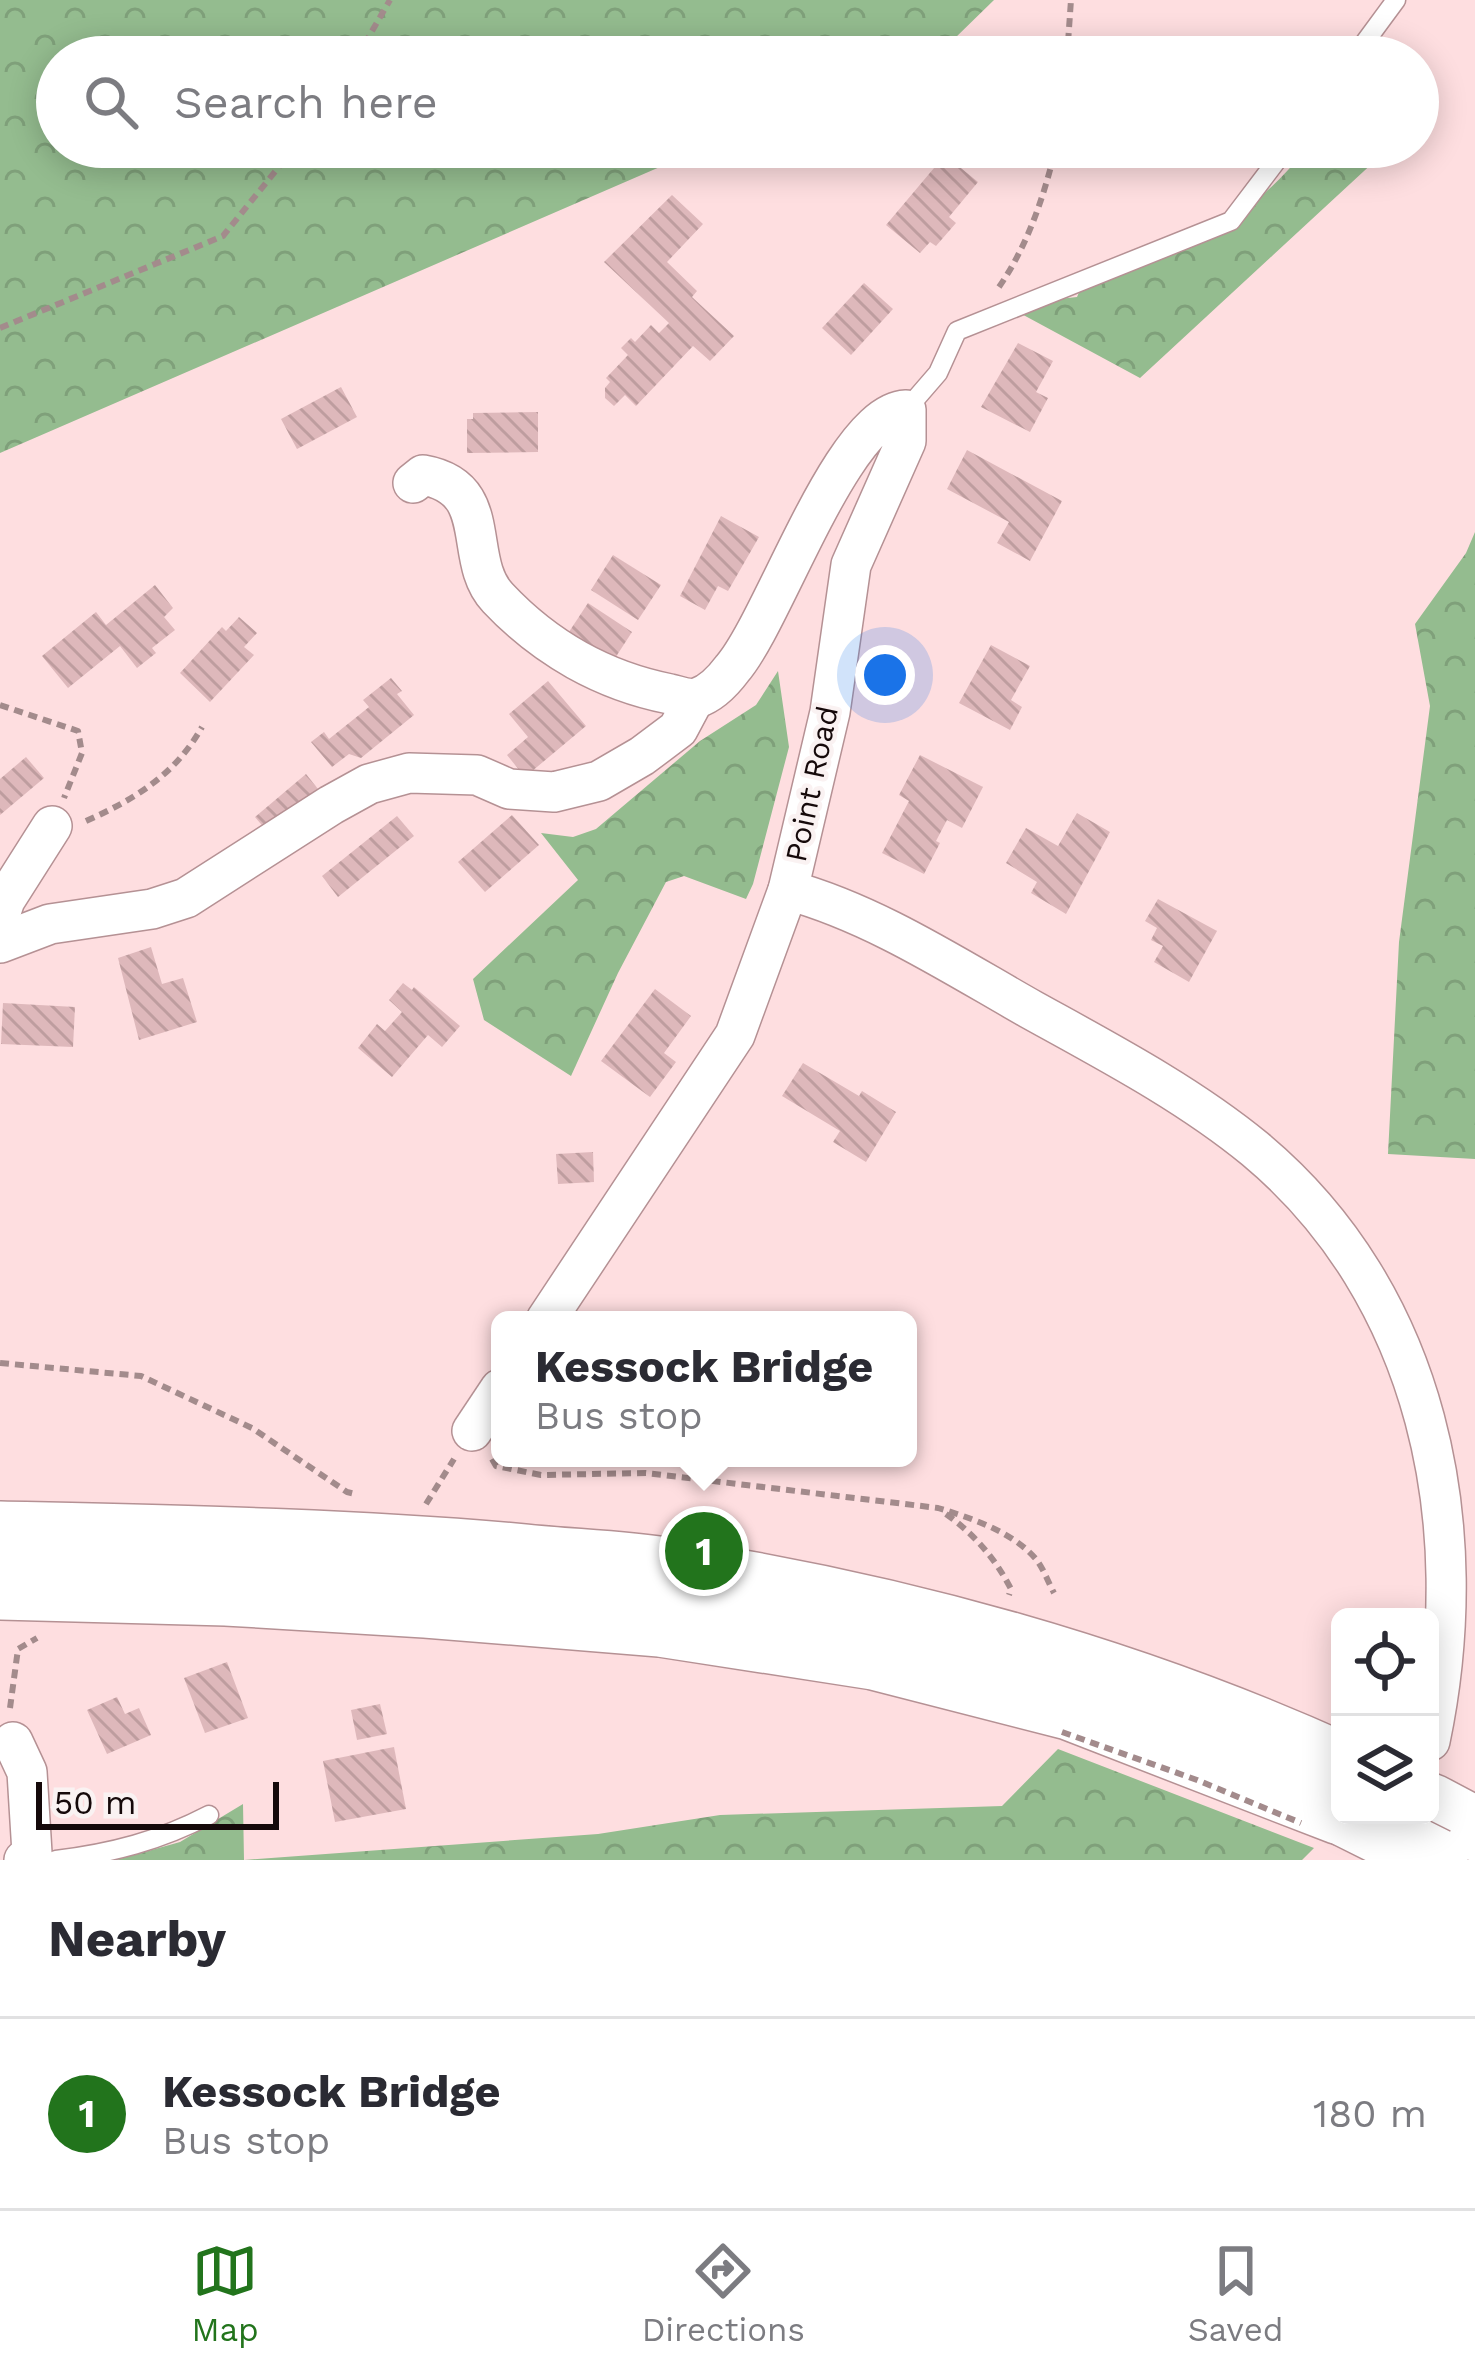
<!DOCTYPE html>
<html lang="en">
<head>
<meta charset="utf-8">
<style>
	:root { --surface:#fff; --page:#f2f2f3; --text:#2b2b33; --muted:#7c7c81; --line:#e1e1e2; --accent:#22741c }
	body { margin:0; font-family:"Work Sans",sans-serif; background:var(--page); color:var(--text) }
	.controls { position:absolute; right:36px; bottom:36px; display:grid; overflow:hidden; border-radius:18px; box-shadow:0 6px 30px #0003 }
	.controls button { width:108px; height:108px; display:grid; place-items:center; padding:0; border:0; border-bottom:3px solid var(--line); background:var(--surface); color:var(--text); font:60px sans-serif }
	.scale { position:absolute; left:36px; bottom:30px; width:243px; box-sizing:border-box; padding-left:12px; border:6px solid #15090a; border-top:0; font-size:33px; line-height:42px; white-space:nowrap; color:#15090a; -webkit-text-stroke:9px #faf2f2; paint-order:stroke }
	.you { position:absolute; left:885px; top:675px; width:42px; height:42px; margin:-30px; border:9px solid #fff; border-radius:50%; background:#1a73e8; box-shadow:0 0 0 18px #1a73e833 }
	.badge { display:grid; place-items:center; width:78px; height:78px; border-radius:50%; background:var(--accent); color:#fff; font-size:39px; font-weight:700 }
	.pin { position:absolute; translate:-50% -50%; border:6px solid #fff; box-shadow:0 3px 12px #0006 }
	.popup { position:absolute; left:491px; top:1311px; width:426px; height:156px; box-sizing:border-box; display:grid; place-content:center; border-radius:18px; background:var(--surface); filter:drop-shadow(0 3px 9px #0005); font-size:39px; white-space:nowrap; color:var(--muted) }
	.popup b { font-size:45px; color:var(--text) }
	.popup::after { content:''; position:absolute; left:50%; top:100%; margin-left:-24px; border:24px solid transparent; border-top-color:var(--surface) }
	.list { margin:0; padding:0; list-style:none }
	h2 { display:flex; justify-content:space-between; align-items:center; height:156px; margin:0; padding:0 48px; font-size:51px }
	h2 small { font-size:39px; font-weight:400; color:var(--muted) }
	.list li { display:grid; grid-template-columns:78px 1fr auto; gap:36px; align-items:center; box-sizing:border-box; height:192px; padding:0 48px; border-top:3px solid var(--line) }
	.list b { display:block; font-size:45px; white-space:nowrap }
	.list p { margin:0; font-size:39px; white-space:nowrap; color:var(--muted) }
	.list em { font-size:39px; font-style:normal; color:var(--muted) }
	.icon { flex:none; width:66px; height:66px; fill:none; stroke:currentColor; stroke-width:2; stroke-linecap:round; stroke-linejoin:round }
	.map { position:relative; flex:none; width:1475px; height:1860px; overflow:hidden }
	.search { position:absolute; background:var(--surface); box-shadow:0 6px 30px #0003; left:36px; right:36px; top:36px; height:132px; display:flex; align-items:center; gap:30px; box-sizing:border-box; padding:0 42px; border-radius:66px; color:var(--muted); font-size:45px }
	.sheet { height:348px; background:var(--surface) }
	nav { display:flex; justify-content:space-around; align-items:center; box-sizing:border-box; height:168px; border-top:3px solid var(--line); background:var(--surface); font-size:33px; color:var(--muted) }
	nav a { display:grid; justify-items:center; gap:6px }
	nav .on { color:var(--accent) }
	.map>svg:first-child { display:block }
	.forest { fill:url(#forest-crowns) }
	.building { fill:url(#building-back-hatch) }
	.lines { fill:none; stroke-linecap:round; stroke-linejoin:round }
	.service-casing { stroke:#b59194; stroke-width:21 }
	.minor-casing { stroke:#b59194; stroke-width:42 }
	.trunk-casing { stroke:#b59194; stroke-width:66 }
	.path { stroke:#a38b8c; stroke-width:6; stroke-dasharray:9 6; stroke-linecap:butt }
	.service { stroke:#fff; stroke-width:18 }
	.minor { stroke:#fff; stroke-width:39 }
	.trunk { stroke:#fff; stroke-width:63 }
	.trunk-bridge-casing { stroke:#b59194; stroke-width:66; stroke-linecap:butt }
	.path-bridge { stroke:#a38b8c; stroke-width:6; stroke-dasharray:9 6; stroke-linecap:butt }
	.trunk-bridge { stroke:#fff; stroke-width:63 }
	.labels { text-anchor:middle; stroke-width:9; stroke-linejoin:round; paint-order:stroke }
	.street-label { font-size:30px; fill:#15090a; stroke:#faf2f2 }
</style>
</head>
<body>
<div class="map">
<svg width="1475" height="1860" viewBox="0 0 1475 1860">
	<defs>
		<pattern id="forest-crowns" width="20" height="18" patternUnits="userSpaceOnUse" patternTransform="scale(3)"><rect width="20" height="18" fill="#94bc8f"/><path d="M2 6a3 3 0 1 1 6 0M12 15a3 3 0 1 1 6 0" fill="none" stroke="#7fa07a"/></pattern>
		<pattern id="building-back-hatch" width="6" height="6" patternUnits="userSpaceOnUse" patternTransform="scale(3)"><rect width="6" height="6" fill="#deb8bb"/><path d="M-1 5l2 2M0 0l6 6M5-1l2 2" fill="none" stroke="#be9d9f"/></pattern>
	</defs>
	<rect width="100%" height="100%" fill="#fedee0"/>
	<g class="forest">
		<path d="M0 0H994L953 40 914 57H57V147H706L0 453Z"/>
		<path d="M1308 147H1390L1140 378 1005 305 1077 297 1080 290C1177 253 1240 231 1308 147Z"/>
		<path d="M1475 532V1159L1388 1154 1399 942 1430 706 1415 624 1466 553Z"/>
		<path d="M778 671 789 747 753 884 746 899 684 876 666 882 618 973 571 1076 484 1020 473 979 578 880 541 833 573 837 596 829 700 741 756 705Z"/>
		<path d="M1058 1749 1314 1848 1302 1860H116L180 1842 243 1804 244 1860 598 1834 720 1815 1002 1806Z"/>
	</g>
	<g class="building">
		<path d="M945 155 978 182 949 217 956 223 936 246 930 242 920 253 886 225Z"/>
		<path d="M672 195 703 224 667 262 697 291 692 297 734 336 710 361 693 346 636 406 625 395 614 406 605 398V388L610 382 606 378 628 355 621 348 631 338 635 342 651 325 659 333 669 323 604 262Z"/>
		<path d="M864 283 893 309 851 355 822 328Z"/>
		<path d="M1018 343 1053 361 1036 392 1048 398 1030 432 981 407Z"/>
		<path d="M341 387 357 417 297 449 281 419Z"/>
		<path d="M538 412V452L467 453V419H473V413Z"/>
		<path d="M967 450 1062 501 1030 561 997 543 1009 522 947 489Z"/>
		<path d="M721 516 759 537 728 591 718 586 705 610 680 596Z"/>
		<path d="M613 555 661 585 638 620 591 590Z"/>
		<path d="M155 585 173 608 164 617 175 630 152 648 156 653 137 668 120 646 68 688 42 656 96 612 106 625Z"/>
		<path d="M588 603 632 632 608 669 563 641Z"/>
		<path d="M239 617 257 633 244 647 254 655 210 702 180 673 222 627 226 631Z"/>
		<path d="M991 645 1030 666 1011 700 1022 707 1010 730 959 703Z"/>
		<path d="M391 678 402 691 397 694 414 715 361 758 349 754 332 767 311 742 324 732 329 739 369 707 363 700Z"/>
		<path d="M548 681 586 726 525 777 507 755 528 737 509 714Z"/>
		<path d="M920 755 983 787 962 828 947 820 936 841 940 843 924 874 882 853 909 801 899 795Z"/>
		<path d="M26 757 44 778 0 815V779Z"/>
		<path d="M306 774 322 794 271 836 255 817Z"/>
		<path d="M1077 813 1110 832 1066 914 1031 893 1037 882 1006 863 1026 828 1058 846Z"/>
		<path d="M512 815 539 845 485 892 458 862Z"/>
		<path d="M397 816 414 836 338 897 322 876Z"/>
		<path d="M1158 899 1217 931 1189 982 1154 962 1163 946 1151 940 1157 928 1145 921Z"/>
		<path d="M151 947 162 984 183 978 197 1022 139 1040 118 958Z"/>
		<path d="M403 983 412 990 414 987 460 1026 442 1047 428 1035 392 1077 358 1048 377 1024 385 1031 402 1012 389 1000Z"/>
		<path d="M655 989 691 1016 664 1053 676 1062 650 1097 601 1061Z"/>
		<path d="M3 1003 75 1007 73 1047 1 1044Z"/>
		<path d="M803 1063 859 1096 862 1091 896 1112 866 1162 833 1142 840 1131 782 1096Z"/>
		<path d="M593 1152 594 1182 558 1184 556 1154Z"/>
		<path d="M227 1662 248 1718 205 1733 184 1678Z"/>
		<path d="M117 1697 125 1714 139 1708 151 1735 107 1754 87 1710Z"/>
		<path d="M380 1704 387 1734 357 1740 351 1710Z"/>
		<path d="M394 1747 406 1809 335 1822 323 1761Z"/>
	</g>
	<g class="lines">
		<g class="service-casing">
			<g id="service">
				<path d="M1354 57 1396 0"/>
				<path d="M906 410 938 373 957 331 1231 221 1287 147"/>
				<path d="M56 1860C112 1853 159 1841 209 1815"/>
			</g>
		</g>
		<g class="minor-casing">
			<g id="minor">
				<path d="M413 483 423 475C497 488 461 559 498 598 545 648 604 681 670 694 679 696 689 700 697 698 712 693 723 681 732 669 774 621 842 413 906 410V441L851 565 830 712 788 890 735 1035 546 1320"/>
				<path d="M788 890C875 914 954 966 1032 1010 1108 1052 1188 1094 1255 1149 1429 1294 1475 1526 1430 1741"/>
				<path d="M0 915 5 900 52 826"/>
				<path d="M0 943 50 924 152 909 186 898 331 805 369 784 409 773 477 775 509 789 554 792 599 781 642 756 678 729 694 699"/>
				<path d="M472 1431 500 1389"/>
				<path d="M13 1742 27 1772 32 1853 24 1860"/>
			</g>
		</g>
		<g class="trunk-casing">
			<g id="trunk">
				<path d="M0 1533C176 1537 351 1540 526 1556 574 1561 623 1562 671 1570 899 1605 1130 1669 1340 1764"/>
				<path d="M0 1588 226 1594 425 1606 660 1625 874 1658 1069 1708 1340 1813"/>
				<path d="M1430 1805 1475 1829"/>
			</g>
		</g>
		<g class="path">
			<path d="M357 57 390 0"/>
			<path d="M1067 57 1071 0"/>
			<path d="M999 287C1028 245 1044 196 1056 147"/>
			<path d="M0 328 223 236 295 147"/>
			<path d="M0 705 78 731 82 753 64 798"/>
			<path d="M86 821C135 799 175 775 202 727"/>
			<path d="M0 1363 141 1376 252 1428 347 1492 355 1494"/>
			<path d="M492 1459 496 1466 541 1475 646 1473 938 1508C971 1518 1011 1531 1035 1558 1043 1567 1048 1582 1054 1593"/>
			<path d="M426 1504 454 1459"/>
			<path d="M946 1514C974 1534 995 1558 1011 1589L1009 1595"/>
			<path d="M10 1708 18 1649 37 1638"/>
		</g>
		<use href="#service" class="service"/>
		<use href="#minor" class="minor"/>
		<use href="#trunk" class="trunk"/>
		<g class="trunk-bridge-casing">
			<path id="trunk-bridge" d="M1346 1815 1436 1860"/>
		</g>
		<path class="path-bridge" d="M1062 1732 1197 1780 1301 1823"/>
		<use href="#trunk-bridge" class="trunk-bridge"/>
	</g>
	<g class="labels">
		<g class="street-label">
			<text transform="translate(812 784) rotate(-78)" y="10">Point Road</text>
		</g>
	</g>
</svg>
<div class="controls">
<button><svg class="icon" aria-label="locate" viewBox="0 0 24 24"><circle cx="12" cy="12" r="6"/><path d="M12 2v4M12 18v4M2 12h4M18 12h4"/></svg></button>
<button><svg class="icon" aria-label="layers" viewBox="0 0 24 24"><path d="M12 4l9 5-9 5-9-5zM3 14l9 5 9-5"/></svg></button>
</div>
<div class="scale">50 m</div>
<div class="you"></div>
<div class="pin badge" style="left:704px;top:1551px">1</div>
<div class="popup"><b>Kessock Bridge</b>Bus stop</div>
<div class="search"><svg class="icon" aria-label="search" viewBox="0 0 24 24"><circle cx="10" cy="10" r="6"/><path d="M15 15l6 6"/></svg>Search here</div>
</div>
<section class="sheet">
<h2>Nearby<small></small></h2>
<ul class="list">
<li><span class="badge">1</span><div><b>Kessock Bridge</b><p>Bus stop</p></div><em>180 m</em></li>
</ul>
</section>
<nav>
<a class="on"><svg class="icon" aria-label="map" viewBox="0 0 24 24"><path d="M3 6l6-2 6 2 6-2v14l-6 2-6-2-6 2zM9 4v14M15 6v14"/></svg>Map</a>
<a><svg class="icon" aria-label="directions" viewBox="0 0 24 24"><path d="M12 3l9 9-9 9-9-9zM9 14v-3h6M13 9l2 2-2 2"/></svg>Directions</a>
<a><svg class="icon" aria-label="saved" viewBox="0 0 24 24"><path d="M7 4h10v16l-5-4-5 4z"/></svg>Saved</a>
</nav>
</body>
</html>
